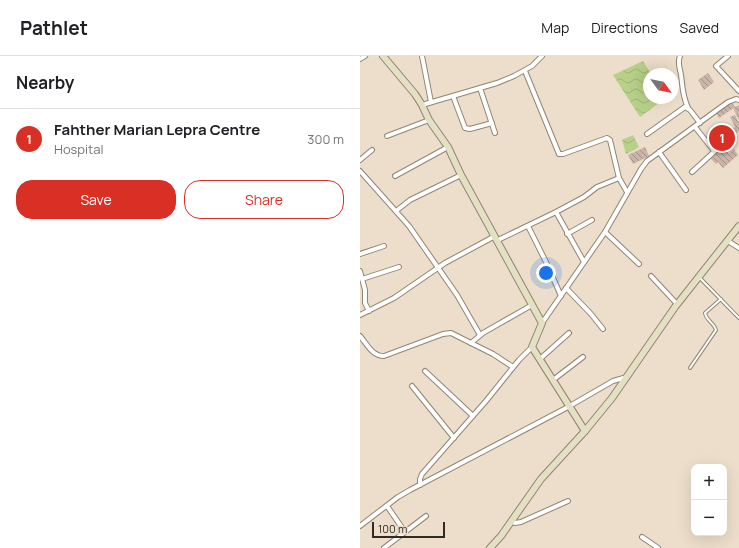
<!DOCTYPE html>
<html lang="en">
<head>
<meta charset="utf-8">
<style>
	:root { --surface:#fff; --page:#f2f2f2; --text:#202124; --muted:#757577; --line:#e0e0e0; --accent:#d93025 }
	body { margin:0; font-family:Manrope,sans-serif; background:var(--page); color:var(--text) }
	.controls { position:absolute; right:12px; bottom:12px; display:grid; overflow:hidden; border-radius:8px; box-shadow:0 4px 16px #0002 }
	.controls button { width:36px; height:36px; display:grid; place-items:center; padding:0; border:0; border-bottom:1px solid var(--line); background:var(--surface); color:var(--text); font:20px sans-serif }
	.compass { position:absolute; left:283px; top:12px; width:36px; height:36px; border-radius:50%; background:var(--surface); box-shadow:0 4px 16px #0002; rotate:123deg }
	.scale { position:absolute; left:12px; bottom:10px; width:73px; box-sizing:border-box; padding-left:4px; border:2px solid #302b23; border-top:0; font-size:11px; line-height:14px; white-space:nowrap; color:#302b23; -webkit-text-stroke:3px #ecdeca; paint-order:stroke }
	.you { position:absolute; left:186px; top:217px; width:14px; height:14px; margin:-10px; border:3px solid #fff; border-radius:50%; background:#1a73e8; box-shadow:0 0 0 6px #1a73e833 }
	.badge { display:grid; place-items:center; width:26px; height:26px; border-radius:50%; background:var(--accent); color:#fff; font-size:13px; font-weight:700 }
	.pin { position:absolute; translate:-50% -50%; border:2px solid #fff; box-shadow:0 1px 4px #0006 }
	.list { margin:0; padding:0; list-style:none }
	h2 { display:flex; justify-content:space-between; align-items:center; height:52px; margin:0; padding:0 16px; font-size:17px }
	h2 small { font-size:13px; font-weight:400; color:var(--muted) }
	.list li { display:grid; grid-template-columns:26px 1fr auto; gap:12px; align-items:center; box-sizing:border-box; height:60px; padding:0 16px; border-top:1px solid var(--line) }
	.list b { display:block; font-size:15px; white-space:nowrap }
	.list p { margin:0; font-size:13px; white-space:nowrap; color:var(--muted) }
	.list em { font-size:13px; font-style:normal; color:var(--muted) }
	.actions { display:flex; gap:8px; padding:12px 16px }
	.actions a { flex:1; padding:9px 0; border:1px solid var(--accent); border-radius:16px; text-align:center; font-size:14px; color:var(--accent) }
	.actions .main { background:var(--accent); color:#fff }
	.map { position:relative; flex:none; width:379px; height:492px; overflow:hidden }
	header { display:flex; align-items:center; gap:24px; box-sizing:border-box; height:56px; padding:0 20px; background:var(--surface); border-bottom:1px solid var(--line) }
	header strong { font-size:19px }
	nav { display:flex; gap:22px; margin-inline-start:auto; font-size:14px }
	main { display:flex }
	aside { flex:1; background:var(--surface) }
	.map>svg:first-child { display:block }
	.water { fill:url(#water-waves) }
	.building { fill:url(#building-back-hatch) }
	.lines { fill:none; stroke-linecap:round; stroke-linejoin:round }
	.lane-casing { stroke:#918573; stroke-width:4 }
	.street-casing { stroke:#918573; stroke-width:6 }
	.secondary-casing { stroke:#918573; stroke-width:8 }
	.lane { stroke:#fff; stroke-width:2 }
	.street { stroke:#fff; stroke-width:4 }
	.secondary { stroke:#e4e0c3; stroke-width:6 }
</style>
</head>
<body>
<header>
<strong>Pathlet</strong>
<nav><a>Map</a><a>Directions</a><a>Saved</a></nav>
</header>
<main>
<aside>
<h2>Nearby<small></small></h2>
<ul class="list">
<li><span class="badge">1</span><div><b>Fahther Marian Lepra Centre</b><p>Hospital</p></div><em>300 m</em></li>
</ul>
<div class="actions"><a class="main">Save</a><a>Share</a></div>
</aside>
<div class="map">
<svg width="379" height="492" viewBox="0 0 379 492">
	<defs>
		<pattern id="water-waves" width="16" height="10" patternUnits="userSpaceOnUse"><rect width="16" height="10" fill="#b8d189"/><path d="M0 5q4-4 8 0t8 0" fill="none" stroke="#9eb476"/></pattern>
		<pattern id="building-back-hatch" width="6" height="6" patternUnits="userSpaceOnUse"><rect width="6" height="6" fill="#c9b4a7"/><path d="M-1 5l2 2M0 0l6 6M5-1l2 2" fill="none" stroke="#a49388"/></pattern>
	</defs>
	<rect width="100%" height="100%" fill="#ecdeca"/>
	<g class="water">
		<path d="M283 5 291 18H289V42H306L280 61 253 19Z"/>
		<path d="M273 79 279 91 266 98 262 84Z"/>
	</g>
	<g class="building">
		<path d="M348 17 354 26 344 34 338 24Z"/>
		<path d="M371 46 375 51 359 62 356 57Z"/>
		<path d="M379 49V64L373 52Z"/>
		<path d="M375 59 379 67V75L365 84 362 80 375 71 370 61Z"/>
		<path d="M356 81 369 98 374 93 378 99 363 112 358 106 356 108 350 102 357 95 350 86Z"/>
		<path d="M285 91 289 100 273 108 268 99Z"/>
	</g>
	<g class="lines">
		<g class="lane-casing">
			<g id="lane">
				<path d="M339 221 379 262"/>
				<path d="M330 312 356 274C354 267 346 264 345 257L361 243"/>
			</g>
		</g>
		<g class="street-casing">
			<g id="street">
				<path d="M62 0 71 46"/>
				<path d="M320 0C317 7 320 12 321 19 323 33 322 38 328 52"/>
				<path d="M368 0 356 10 379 35"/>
				<path d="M0 3 5 0"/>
				<path d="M165 15 199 98H203L247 82 250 84 259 122 267 136"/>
				<path d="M120 32 135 77"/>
				<path d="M93 40 105 72 110 73 132 67"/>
				<path d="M62 49 137 27 154 20 172 10 182 0"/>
				<path d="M335 71 354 95"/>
				<path d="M287 78 325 51 330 54 340 67"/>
				<path d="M27 80 69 64"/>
				<path d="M299 96 326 134"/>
				<path d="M0 104 12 94"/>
				<path d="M0 115 49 170 97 239 120 279"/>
				<path d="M332 116 356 94"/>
				<path d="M35 120 88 91"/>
				<path d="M36 155 50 144 101 119"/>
				<path d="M196 156 224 206"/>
				<path d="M168 170 186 206 201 240"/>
				<path d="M245 176 279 208"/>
				<path d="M207 178 232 164"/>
				<path d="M138 184 196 156 224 141 237 131 259 122"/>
				<path d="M368 185 379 192"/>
				<path d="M0 198 24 190"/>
				<path d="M0 215 5 234V247L9 255"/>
				<path d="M291 220 317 248"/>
				<path d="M2 223 39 211"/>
				<path d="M206 232 231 258 243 273"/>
				<path d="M0 259 34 242 85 207 135 180"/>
				<path d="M182 267 245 176 281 113 287 105 368 46 376 43 379 44"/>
				<path d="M0 280C7 288 12 300 24 300L83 278 91 277 133 298 153 311"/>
				<path d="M111 287 123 277 172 249"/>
				<path d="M180 303 209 277"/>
				<path d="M65 315 113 360"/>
				<path d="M193 324 223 301"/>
				<path d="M52 330 94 382"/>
				<path d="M60 429V423L62 418 126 345 159 304 172 291"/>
				<path d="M27 450 45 476"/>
				<path d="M151 465 155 467 161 466 208 445"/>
				<path d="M0 470 38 441 50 434 208 351 253 325 267 321"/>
				<path d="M282 481 298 492"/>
				<path d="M24 492 66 460"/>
			</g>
		</g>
		<g class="secondary-casing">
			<g id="secondary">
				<path d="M23 0 55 38 62 49 69 64 88 91 101 119 182 267 172 291 225 375"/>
				<path d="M130 492 141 480 181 423 225 375 252 342 315 251 379 170"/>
			</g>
		</g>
		<use href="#lane" class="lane"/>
		<use href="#street" class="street"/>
		<use href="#secondary" class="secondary"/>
	</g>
</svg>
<div class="controls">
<button>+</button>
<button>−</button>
</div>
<svg class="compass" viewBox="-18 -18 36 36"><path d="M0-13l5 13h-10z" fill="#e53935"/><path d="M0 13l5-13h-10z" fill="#757577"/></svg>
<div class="scale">100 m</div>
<div class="you"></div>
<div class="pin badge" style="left:362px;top:82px">1</div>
</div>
</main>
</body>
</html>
